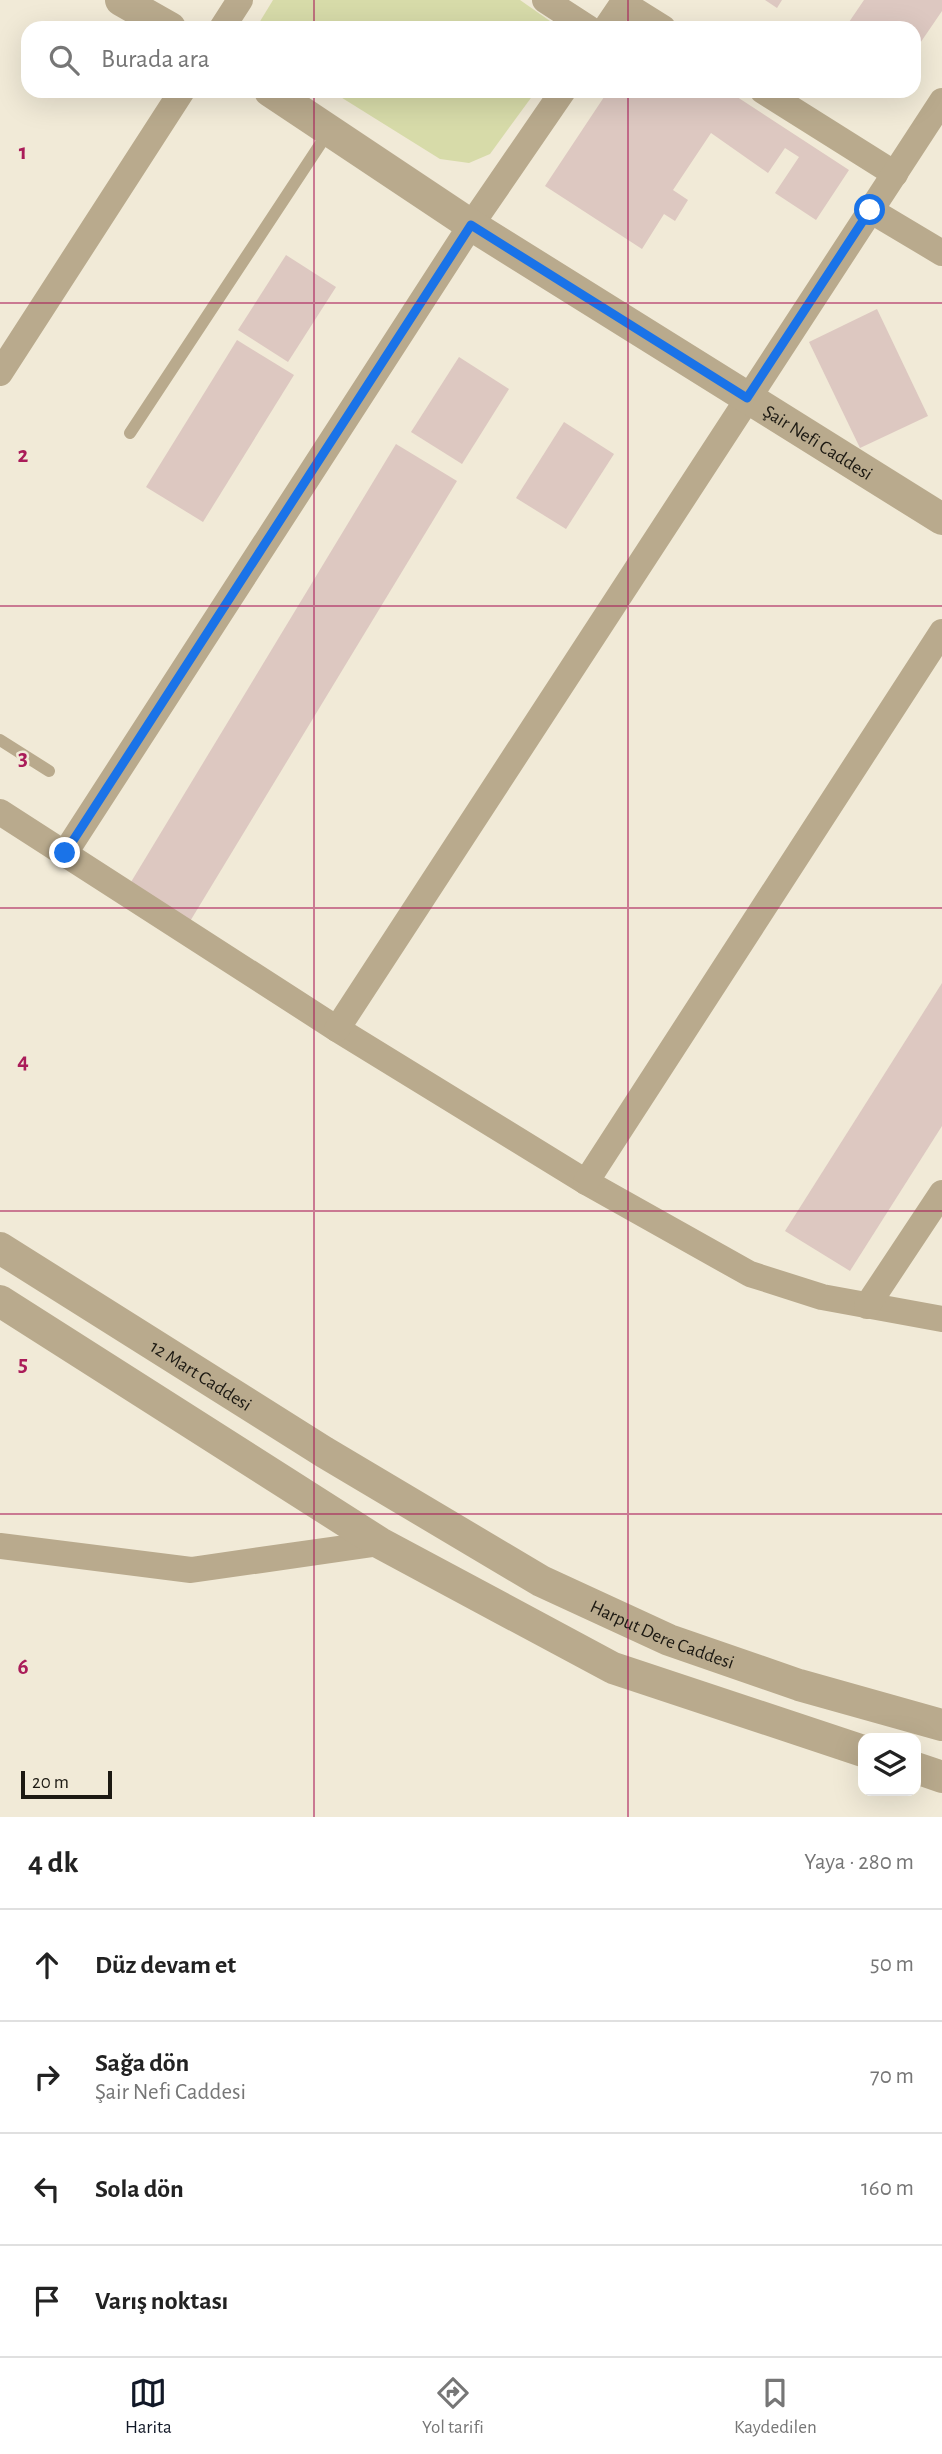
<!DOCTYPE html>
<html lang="tr">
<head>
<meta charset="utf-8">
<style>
	:root { --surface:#fff; --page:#f6f6f6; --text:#222; --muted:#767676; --line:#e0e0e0; --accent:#111827 }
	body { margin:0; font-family:"Alegreya Sans",sans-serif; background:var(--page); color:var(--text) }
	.controls { position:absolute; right:21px; bottom:21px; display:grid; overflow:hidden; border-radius:14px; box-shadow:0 7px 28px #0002 }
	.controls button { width:63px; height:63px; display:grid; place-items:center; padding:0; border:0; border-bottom:2px solid var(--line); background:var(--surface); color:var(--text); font:35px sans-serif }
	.scale { position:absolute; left:21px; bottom:18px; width:91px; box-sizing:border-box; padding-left:7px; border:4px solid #1c1912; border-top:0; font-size:19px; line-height:24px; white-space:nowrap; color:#1c1912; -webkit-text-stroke:5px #f1ead7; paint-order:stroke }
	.stop { position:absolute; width:21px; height:21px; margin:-16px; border:5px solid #1a73e8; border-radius:50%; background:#fff }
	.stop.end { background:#1a73e8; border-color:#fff; box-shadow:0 2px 7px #0008 }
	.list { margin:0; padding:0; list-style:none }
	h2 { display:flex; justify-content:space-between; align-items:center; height:91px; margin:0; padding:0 28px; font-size:30px }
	h2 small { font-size:23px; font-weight:400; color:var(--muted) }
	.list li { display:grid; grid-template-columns:46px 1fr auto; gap:21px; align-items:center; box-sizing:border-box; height:112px; padding:0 28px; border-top:2px solid var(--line) }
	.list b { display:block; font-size:26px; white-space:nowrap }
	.list p { margin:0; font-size:23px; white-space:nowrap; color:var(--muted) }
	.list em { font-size:23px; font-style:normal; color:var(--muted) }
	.icon { flex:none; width:38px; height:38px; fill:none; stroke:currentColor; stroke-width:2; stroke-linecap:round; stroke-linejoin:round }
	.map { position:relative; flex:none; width:942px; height:1817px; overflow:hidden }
	.search { position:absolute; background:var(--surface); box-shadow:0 7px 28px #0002; left:21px; right:21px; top:21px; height:77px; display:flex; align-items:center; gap:18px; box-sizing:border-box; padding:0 24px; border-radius:21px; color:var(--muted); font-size:26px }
	.sheet { height:539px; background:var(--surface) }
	nav { display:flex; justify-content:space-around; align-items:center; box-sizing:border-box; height:98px; border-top:2px solid var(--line); background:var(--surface); font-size:19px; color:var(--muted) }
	nav a { display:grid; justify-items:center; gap:4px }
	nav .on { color:var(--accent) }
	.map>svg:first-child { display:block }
	.green { fill:#d7dba9 }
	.building { fill:#ddc8c1 }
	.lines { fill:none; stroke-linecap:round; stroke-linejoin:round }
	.service { stroke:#b9aa8d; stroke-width:12 }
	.minor { stroke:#b9aa8d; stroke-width:26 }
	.tertiary { stroke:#b9aa8d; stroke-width:32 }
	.route { stroke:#1a73e8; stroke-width:9 }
	.grid { fill:none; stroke:#aa1c59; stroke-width:2; stroke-opacity:0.55 }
	.labels { text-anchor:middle; stroke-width:5; stroke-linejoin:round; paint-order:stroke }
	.street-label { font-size:19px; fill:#1c1912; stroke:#f1ead7 }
	.grid-label { font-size:23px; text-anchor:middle; font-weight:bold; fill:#aa1c59; stroke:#f1ead7; stroke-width:5; stroke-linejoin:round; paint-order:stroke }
</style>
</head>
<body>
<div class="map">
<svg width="942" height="1817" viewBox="0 0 942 1817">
	<rect width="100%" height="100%" fill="#f1ead7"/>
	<g class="green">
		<path d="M273 0H520L560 28H256Z"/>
		<path d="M331 91H536L490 154 469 163 440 159Z"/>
	</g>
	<g class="building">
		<path d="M765 0H782L777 8Z"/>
		<path d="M864 0H942V11L914 52V28H845Z"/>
		<path d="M608 91H728L849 170 816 220 775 193 799 157 785 148 768 173 711 133 673 190 688 200 675 221 664 214 642 249 545 186Z"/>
		<path d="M286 255 336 287 288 362 238 330Z"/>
		<path d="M877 309 928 416 860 448 809 342Z"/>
		<path d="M237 340 294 375 203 522 146 487Z"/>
		<path d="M459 357 509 389 462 464 411 432Z"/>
		<path d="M564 422 614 454 566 529 516 498Z"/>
		<path d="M396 444 457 481 189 923 128 887Z"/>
		<path d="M942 983V1126L850 1271 785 1231Z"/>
	</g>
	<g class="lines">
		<g class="service">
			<path d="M130 433 329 131"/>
			<path d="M0 740 49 771"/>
		</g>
		<g class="minor">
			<path d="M545 0 588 28"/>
			<path d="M623 3 663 28"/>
			<path d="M222 28 240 0"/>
			<path d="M606 28 625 0"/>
			<path d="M763 91 895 174"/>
			<path d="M870 210 942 253"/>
			<path d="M0 373 182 91"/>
			<path d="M0 812 337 1029 586 1182 750 1274 822 1297 942 1319"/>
			<path d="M65 853 471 225 563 91"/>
			<path d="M337 1029 942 101"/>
			<path d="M586 1182 942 632"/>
			<path d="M867 1306 942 1193"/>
			<path d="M0 1546 191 1570 380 1543"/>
		</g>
		<g class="tertiary">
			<path d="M121 0 170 28"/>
			<path id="s1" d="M270 91 471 225 942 519"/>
			<path id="s2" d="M0 1248 324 1452 541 1581 669 1640 799 1685 942 1725"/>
			<path d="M0 1301 380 1543 613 1668 863 1751"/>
			<path d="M916 1768 942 1777"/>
		</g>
	</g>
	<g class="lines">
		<path class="route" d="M65 853 471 225 747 398 870 210"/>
	</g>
	<path class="grid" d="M314 0V28M628 0V28M314 91V1817M628 91V1817M0 303H942M0 606H942M0 908H942M0 1211H942M0 1514H942"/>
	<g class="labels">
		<g class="street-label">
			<text dy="7" stroke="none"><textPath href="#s1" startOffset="651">Şair Nefi Caddesi</textPath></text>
			<text dy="7" stroke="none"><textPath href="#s2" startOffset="238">12 Mart Caddesi</textPath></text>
			<text dy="7" stroke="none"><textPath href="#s2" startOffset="768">Harput Dere Caddesi</textPath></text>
		</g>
	</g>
	<g class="grid-label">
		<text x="23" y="159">1</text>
		<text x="23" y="462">2</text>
		<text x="23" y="765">3</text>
		<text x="23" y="1068">4</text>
		<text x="23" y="1371">5</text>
		<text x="23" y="1674">6</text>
	</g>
</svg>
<div class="controls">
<button><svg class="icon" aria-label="layers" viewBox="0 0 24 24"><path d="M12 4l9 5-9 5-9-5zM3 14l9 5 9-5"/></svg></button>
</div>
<div class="scale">20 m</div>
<div class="stop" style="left:870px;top:210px"></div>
<div class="stop end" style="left:65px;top:853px"></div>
<div class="search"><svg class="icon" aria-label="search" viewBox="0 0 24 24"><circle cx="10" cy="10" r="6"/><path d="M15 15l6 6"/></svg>Burada ara</div>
</div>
<section class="sheet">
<h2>4 dk<small>Yaya · 280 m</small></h2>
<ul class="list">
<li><svg class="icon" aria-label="ahead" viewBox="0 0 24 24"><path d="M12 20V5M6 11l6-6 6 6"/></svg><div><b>Düz devam et</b></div><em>50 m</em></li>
<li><svg class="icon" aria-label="right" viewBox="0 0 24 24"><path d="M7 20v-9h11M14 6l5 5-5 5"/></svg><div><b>Sağa dön</b><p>Şair Nefi Caddesi</p></div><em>70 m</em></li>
<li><svg class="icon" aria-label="left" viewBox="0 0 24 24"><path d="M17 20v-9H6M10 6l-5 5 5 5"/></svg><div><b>Sola dön</b></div><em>160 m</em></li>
<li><svg class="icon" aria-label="arrive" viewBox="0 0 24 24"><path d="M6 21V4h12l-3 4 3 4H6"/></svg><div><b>Varış noktası</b></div></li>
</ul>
</section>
<nav>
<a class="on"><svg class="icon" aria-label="map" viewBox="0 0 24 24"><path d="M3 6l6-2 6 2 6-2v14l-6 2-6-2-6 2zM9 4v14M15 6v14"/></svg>Harita</a>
<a><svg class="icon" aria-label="directions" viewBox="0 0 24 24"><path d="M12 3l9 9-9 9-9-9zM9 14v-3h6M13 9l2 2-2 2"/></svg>Yol tarifi</a>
<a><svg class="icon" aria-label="saved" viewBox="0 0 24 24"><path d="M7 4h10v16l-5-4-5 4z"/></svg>Kaydedilen</a>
</nav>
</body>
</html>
